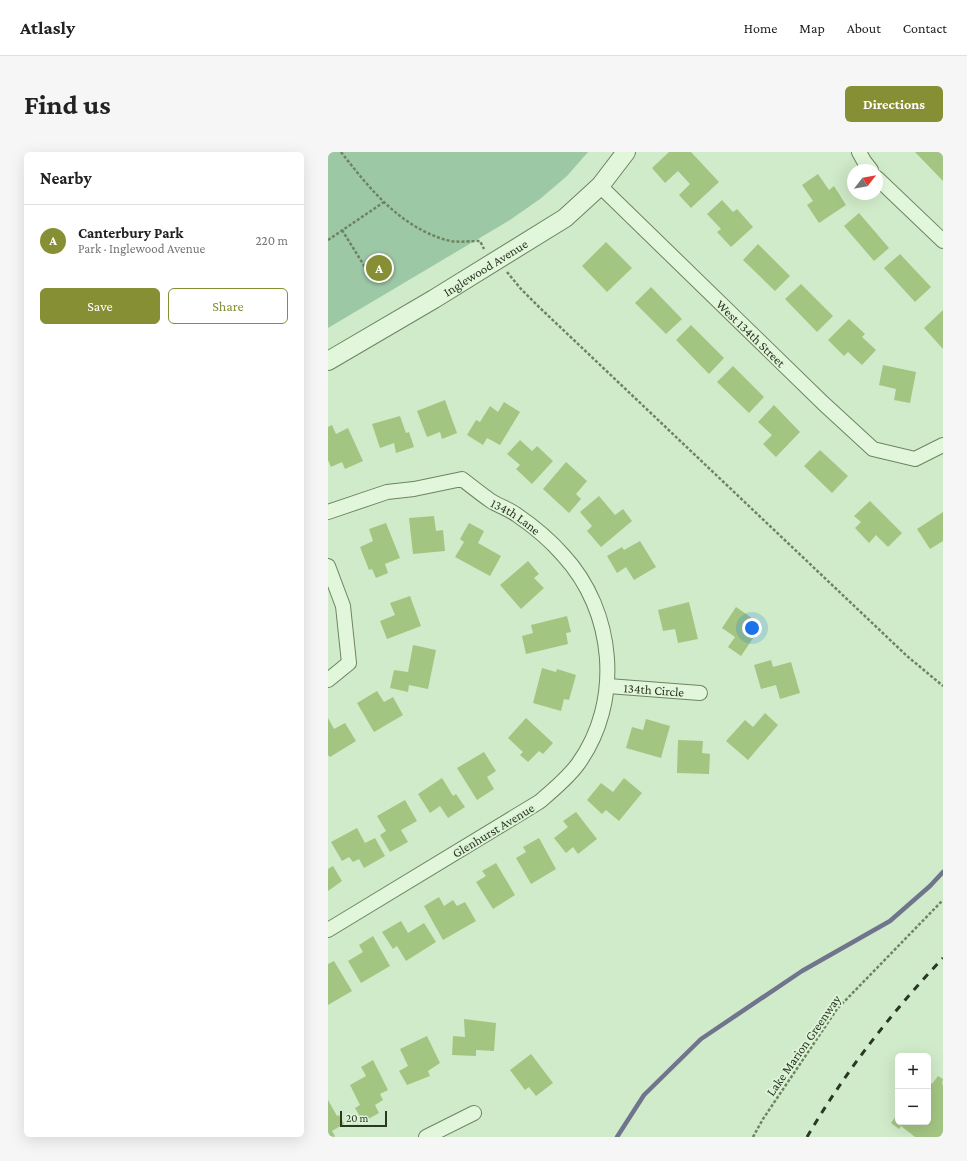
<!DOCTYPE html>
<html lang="en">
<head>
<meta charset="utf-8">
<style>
	:root { --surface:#fff; --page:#f6f6f6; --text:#222; --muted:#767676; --line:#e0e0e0; --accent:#878f35 }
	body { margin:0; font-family:"Crimson Pro",serif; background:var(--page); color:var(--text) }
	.controls { position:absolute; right:12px; bottom:12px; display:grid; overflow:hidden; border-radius:6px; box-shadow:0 4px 16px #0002 }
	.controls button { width:36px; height:36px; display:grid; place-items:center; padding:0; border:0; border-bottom:1px solid var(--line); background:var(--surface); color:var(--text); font:20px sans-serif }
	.compass { position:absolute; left:519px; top:12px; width:36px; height:36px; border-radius:50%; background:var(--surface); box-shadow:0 4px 16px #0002; rotate:59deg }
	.scale { position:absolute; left:12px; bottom:10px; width:47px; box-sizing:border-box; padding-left:4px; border:2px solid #2a3721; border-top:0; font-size:11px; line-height:14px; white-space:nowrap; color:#2a3721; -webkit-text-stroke:3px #ddf3d8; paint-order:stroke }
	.you { position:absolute; left:424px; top:476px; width:14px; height:14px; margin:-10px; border:3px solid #fff; border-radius:50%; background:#1a73e8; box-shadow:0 0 0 6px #1a73e833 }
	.badge { display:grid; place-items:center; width:26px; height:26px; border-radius:50%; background:var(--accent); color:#fff; font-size:13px; font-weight:700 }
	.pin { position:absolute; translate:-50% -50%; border:2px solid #fff; box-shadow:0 1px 4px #0006 }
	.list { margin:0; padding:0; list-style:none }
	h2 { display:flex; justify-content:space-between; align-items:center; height:52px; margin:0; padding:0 16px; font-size:17px }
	h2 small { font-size:13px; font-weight:400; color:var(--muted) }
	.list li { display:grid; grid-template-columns:26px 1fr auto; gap:12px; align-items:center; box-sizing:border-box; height:72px; padding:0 16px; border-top:1px solid var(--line) }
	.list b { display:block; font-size:15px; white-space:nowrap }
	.list p { margin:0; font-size:13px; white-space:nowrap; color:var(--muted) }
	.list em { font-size:13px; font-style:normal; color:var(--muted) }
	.actions { display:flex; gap:8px; padding:12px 16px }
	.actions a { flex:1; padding:9px 0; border:1px solid var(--accent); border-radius:6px; text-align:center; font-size:14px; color:var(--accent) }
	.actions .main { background:var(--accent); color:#fff }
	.map { position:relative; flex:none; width:615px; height:985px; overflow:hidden; border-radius:6px }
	header { display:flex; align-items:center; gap:24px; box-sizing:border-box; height:56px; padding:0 20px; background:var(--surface); border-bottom:1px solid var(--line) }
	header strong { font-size:19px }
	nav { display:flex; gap:22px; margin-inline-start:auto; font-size:14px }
	.intro { display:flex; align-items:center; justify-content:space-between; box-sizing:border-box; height:96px; padding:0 24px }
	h1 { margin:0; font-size:28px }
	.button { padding:10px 18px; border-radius:6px; background:var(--accent); color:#fff; font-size:14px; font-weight:700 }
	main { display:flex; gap:24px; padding:0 24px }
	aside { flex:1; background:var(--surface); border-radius:6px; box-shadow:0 4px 16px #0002 }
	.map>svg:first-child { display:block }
	.park { fill:#9dc8a6 }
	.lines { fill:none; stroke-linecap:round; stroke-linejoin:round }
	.stream { stroke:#70758d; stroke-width:4.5 }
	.building { fill:#a3c582 }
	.minor-casing { stroke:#6d855f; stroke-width:16 }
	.tertiary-casing { stroke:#6d855f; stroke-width:20 }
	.path { stroke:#6d855f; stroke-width:2.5; stroke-dasharray:3 2; stroke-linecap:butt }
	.minor { stroke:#e1f6db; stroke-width:14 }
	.tertiary { stroke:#e1f6db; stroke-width:18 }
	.rail { stroke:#2a3721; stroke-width:3; stroke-dasharray:7 7; stroke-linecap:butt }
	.labels { text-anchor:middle; stroke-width:4; stroke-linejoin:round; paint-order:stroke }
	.street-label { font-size:13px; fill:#2a3721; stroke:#ddf3d8 }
</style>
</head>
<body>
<header>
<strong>Atlasly</strong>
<nav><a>Home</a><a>Map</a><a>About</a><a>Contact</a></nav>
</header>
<div class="intro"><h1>Find us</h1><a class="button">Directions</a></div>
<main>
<aside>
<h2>Nearby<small></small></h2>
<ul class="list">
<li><span class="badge">A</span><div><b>Canterbury Park</b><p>Park · Inglewood Avenue</p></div><em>220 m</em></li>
</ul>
<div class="actions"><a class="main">Save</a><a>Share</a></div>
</aside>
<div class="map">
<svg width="615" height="985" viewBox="0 0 615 985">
	<rect width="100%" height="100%" fill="#d0ebc9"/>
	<path class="park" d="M0 0H260L239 24 212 47 182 68 0 176Z"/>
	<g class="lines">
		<path class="stream" d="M289 985 316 943 373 887 474 819 562 769 602 734 615 720"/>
	</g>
	<g class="building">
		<path d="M341 0H363L391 30 363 56 351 43 362 32 350 19 337 31 324 16Z"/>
		<path d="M587 0H615V29Z"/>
		<path d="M490 22 501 38 506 34 518 53 491 71 479 53 485 49 474 33Z"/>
		<path d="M394 48 405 60 409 57 425 75 403 95 389 80 393 77 379 62Z"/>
		<path d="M531 61 561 96 546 109 516 74Z"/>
		<path d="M278 90 304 116 279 140 254 114Z"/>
		<path d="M430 92 462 124 447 139 415 108Z"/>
		<path d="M572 102 603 135 587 150 556 116Z"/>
		<path d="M473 132 505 164 489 180 457 147Z"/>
		<path d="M323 135 354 167 338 182 307 151Z"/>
		<path d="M615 158V197L596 176Z"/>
		<path d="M521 167 537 182 534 185 548 198 534 213 520 200 516 204 500 188Z"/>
		<path d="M363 173 396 206 381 222 348 188Z"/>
		<path d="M555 213 588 220 582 251 566 248 568 237 551 233Z"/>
		<path d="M405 214 436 245 421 261 389 230Z"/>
		<path d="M117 248 129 281 114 287 112 280 99 285 89 259Z"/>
		<path d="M176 250 192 260 172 293 159 286 155 293 139 283 148 268 152 270 162 254 170 260Z"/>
		<path d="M446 253 472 280 448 305 435 292 444 283 430 270Z"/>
		<path d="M72 264 78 281 81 280 86 295 68 301 66 291 52 296 44 272Z"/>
		<path d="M4 273 8 282 20 276 35 309 17 317 14 310 3 315 0 308V275Z"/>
		<path d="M192 288 204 299 209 294 225 309 204 332 188 317 192 313 179 302Z"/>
		<path d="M492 298 520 324 504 341 476 314Z"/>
		<path d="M238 310 259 329 248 342 253 347 241 361 215 337Z"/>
		<path d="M271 344 287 363 295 357 304 369 273 395 259 379 264 374 252 360Z"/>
		<path d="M542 349 574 381 560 395 548 383 541 391 527 376 533 370 526 364Z"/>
		<path d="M615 360V389L602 397 589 377Z"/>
		<path d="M106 364 108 379 115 378 117 399 85 402 81 366Z"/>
		<path d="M58 371 72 406 57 412 60 421 48 426 44 417 41 418 32 395 45 389 41 377Z"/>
		<path d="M141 371 156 379 150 391 173 404 162 424 127 405 136 390 132 387Z"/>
		<path d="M312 389 328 415 306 428 298 415 289 421 279 404 294 395 296 398Z"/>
		<path d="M200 409 211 422 206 426 216 436 193 457 172 433Z"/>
		<path d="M82 444 93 474 59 487 52 469 67 463 62 451Z"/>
		<path d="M361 450 370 487 350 491 347 477 335 479 330 458Z"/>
		<path d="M408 455 434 473 413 504 400 495 407 485 394 476Z"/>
		<path d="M239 464 243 480 238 481 240 492 198 502 194 484 205 481 203 473Z"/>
		<path d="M85 493 108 498 100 537 81 533 80 540 62 536 66 518 80 520Z"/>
		<path d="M443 508 445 515 463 510 472 541 452 547 448 533 433 537 426 513Z"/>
		<path d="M214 516 228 520 229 517 248 523 241 548 236 547 233 559 205 551Z"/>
		<path d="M49 539 56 550 65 545 75 563 46 580 29 551Z"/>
		<path d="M437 561 450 573 420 608 398 589 417 568 425 575Z"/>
		<path d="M0 566 6 577 17 571 28 589 2 605 0 603Z"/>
		<path d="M198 566 225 591 215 602 211 599 200 610 192 603 195 600 180 586Z"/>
		<path d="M318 567 342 574 333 606 298 596 304 575 315 578Z"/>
		<path d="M350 588 375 589 374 601 382 602 381 622 349 621Z"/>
		<path d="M156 600 168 619 159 625 166 637 149 648 129 616Z"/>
		<path d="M114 626 125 644 128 642 137 655 120 666 112 654 102 661 90 642Z"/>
		<path d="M296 626 314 641 291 669 278 658 274 662 259 648 273 631 285 640Z"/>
		<path d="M77 648 89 669 73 678 80 690 62 700 52 683 58 679 49 664Z"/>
		<path d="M248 660 269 687 250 702 245 695 238 701 226 686 240 675 235 669Z"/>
		<path d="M29 676 37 691 47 686 57 704 36 716 31 707 25 710 21 705 14 709 3 690Z"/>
		<path d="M211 686 228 717 203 732 188 706 198 700 195 695Z"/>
		<path d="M168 711 187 743 165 757 148 730 158 724 154 719Z"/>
		<path d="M5 714 14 729 0 739V717Z"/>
		<path d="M111 745 116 754 125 748 129 754 137 750 148 769 115 788 96 754Z"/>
		<path d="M73 769 80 781 96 771 108 790 78 809 69 794 65 797 54 780Z"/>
		<path d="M45 784 62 814 33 831 20 809 35 800 31 793Z"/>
		<path d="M6 809 24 839 0 853V812Z"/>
		<path d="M136 867 168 871 166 899 148 898V904L124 903 125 884 137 885Z"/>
		<path d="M99 884 112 911 100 919 102 924 79 933 71 919 80 914 72 897Z"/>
		<path d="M203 902 225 931 208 944 201 935 197 938 182 918Z"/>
		<path d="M45 908 60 938 52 942 55 948 47 953 51 961 35 970 27 956 32 953 22 933 38 924 33 915Z"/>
		<path d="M610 924 615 927 614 932 615 933V980L612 985H587L573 974 571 977 563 971 570 961V970H600V932L602 930 604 932Z"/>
		<path d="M0 948 9 964 11 963 16 972 4 979 7 984 6 985H0Z"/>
	</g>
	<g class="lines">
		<g class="minor-casing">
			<g id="minor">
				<path d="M531 0 536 9 543 18"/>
				<path d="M549 26 615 89"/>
				<path id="s1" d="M272 34 495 251 545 297 587 307 615 293"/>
				<path id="s2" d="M0 360 59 340 86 337 134 327C143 334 153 342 163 349 171 354 181 357 189 363 205 374 222 388 235 403 287 459 295 550 250 612 239 627 224 639 211 650L0 778"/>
				<path d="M0 414 15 454 21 511 0 528"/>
				<path id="s3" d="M280 534 372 541"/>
				<path d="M98 985 146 961"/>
			</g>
		</g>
		<g class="tertiary-casing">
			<g id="tertiary">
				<path id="s4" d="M0 209 106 147 237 66 272 34 298 0"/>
			</g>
		</g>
		<g class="path">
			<path d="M13 0C42 37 71 74 118 88 128 91 141 89 152 89L156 97"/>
			<path d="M14 78 37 115"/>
			<path d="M0 88 56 50"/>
			<path d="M179 120 193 137 211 155 579 504 615 534"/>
			<path d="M425 985 435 967 509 857 615 748"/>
		</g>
		<use href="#minor" class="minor"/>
		<use href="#tertiary" class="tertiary"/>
		<path class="rail" d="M479 985C517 920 563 861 615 806"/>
	</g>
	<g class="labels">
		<g class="street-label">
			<text dy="5" stroke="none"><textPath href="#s4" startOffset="183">Inglewood Avenue</textPath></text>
			<text dy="5" stroke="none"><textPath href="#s1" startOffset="211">West 134th Street</textPath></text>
			<text dy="5" stroke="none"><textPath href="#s2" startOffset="204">134th Lane</textPath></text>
			<text dy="5" stroke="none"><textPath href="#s3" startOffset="46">134th Circle</textPath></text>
			<text transform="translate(165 678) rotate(-31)" y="5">Glenhurst Avenue</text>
			<text transform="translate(475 893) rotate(-55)" y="5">Lake Marion Greenway</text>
		</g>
	</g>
</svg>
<div class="controls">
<button>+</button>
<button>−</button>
</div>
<svg class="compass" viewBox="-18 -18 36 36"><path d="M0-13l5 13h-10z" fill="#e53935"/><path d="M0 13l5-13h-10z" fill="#767676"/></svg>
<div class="scale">20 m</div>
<div class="you"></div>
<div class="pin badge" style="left:51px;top:116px">A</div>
</div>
</main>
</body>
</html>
